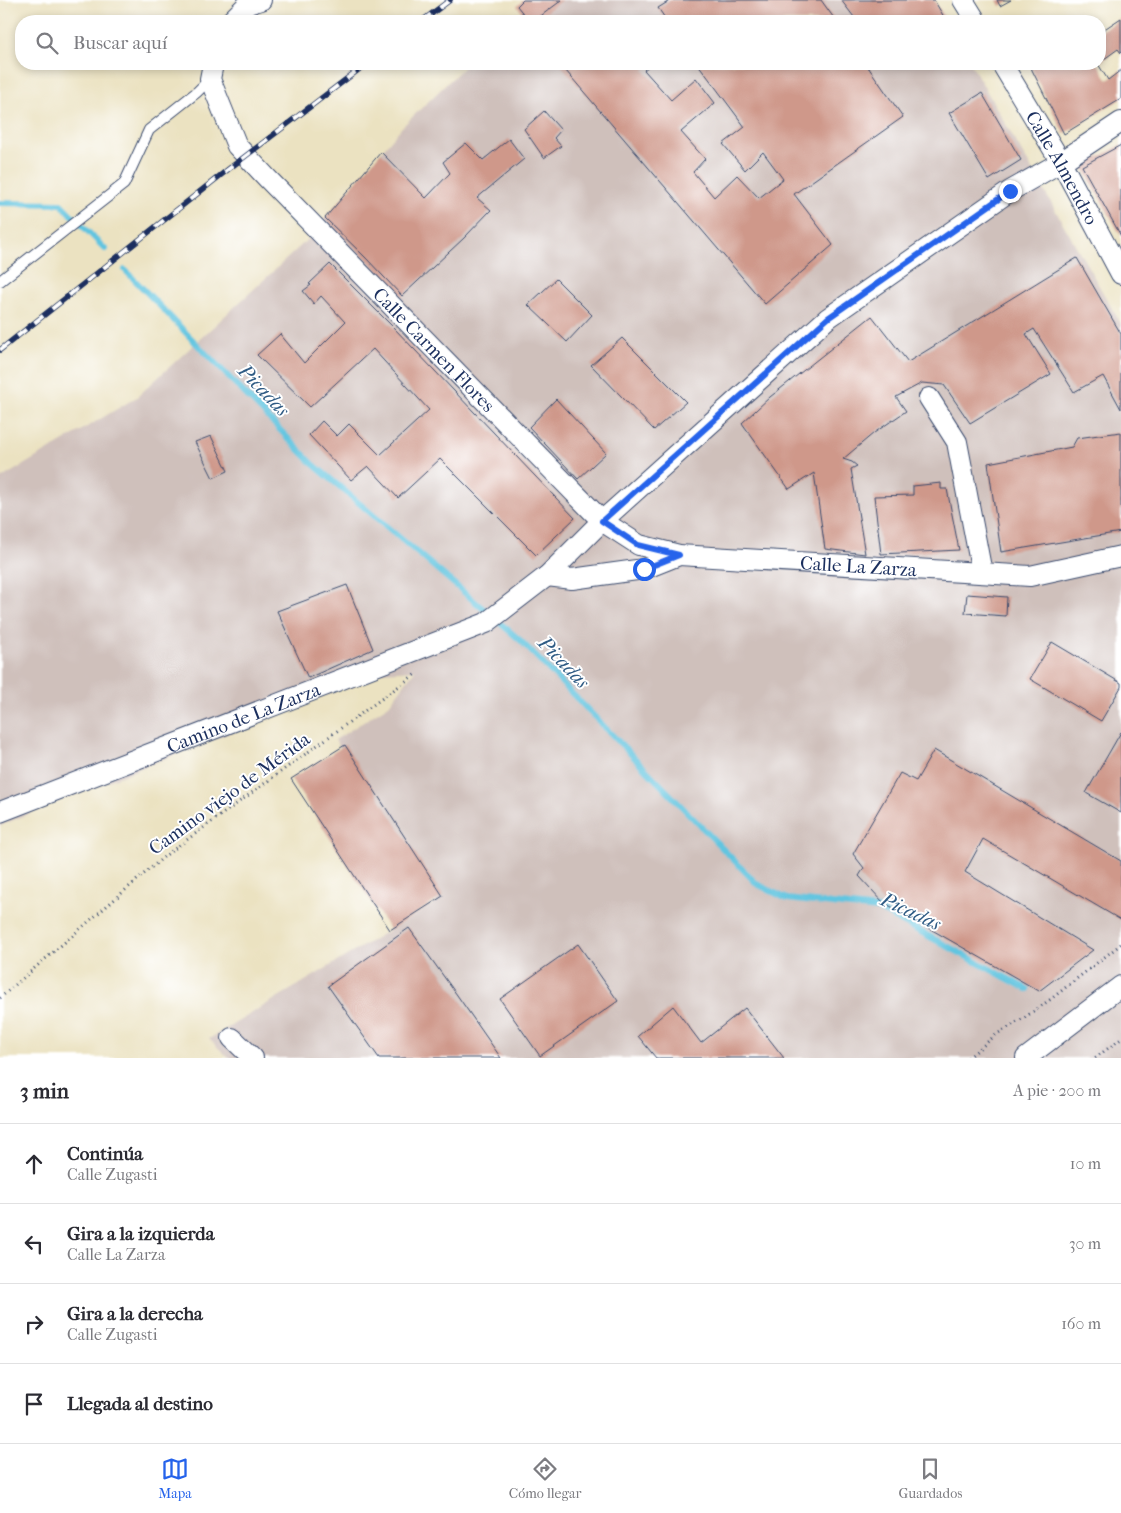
<!DOCTYPE html>
<html lang="es">
<head>
<meta charset="utf-8">
<style>
	:root { --surface:#fff; --page:#f7f7f7; --text:#2b2b33; --muted:#7c7c81; --line:#e1e1e2; --accent:#2563eb }
	body { margin:0; font-family:"IM FELL French Canon",serif; background:var(--page); color:var(--text) }
	.stop { position:absolute; width:15px; height:15px; margin:-11px; border:4px solid #2563eb; border-radius:50%; background:#fff }
	.stop.end { background:#2563eb; border-color:#fff; box-shadow:0 1px 5px #0008 }
	.list { margin:0; padding:0; list-style:none }
	h2 { display:flex; justify-content:space-between; align-items:center; height:65px; margin:0; padding:0 20px; font-size:21px }
	h2 small { font-size:16px; font-weight:400; color:var(--muted) }
	.list li { display:grid; grid-template-columns:32px 1fr auto; gap:15px; align-items:center; box-sizing:border-box; height:80px; padding:0 20px; border-top:1px solid var(--line) }
	.list b { display:block; font-size:19px; white-space:nowrap }
	.list p { margin:0; font-size:16px; white-space:nowrap; color:var(--muted) }
	.list em { font-size:16px; font-style:normal; color:var(--muted) }
	.icon { flex:none; width:28px; height:28px; fill:none; stroke:currentColor; stroke-width:2; stroke-linecap:round; stroke-linejoin:round }
	.map { position:relative; flex:none; width:1121px; height:1058px; overflow:hidden }
	.search { position:absolute; background:var(--surface); box-shadow:0 2px 8px #0003; left:15px; right:15px; top:15px; height:55px; display:flex; align-items:center; gap:12px; box-sizing:border-box; padding:0 18px; border-radius:20px; color:var(--muted); font-size:19px }
	.sheet { height:385px; background:var(--surface) }
	nav { display:flex; justify-content:space-around; align-items:center; box-sizing:border-box; height:70px; border-top:1px solid var(--line); background:var(--surface); font-size:14px; color:var(--muted) }
	nav a { display:grid; justify-items:center; gap:2px }
	nav .on { color:var(--accent) }
	.map>svg:first-child { display:block }
	.industrial { fill:#cfc0bb }
	.lines { fill:none; stroke-linecap:round; stroke-linejoin:round }
	.stream { stroke:#62c5e0; stroke-width:6 }
	.building { fill:#cf988a }
	.service-casing { stroke:#3a4a6d; stroke-width:12 }
	.minor-casing { stroke:#3a4a6d; stroke-width:22 }
	.path { stroke:#3a4a6d; stroke-width:3; stroke-dasharray:1 4; stroke-linecap:butt }
	.service { stroke:#fff; stroke-width:10 }
	.minor { stroke:#fff; stroke-width:20 }
	.rail-casing { stroke:#1b2f5e; stroke-width:5.5 }
	.rail { stroke:#fff; stroke-width:4; stroke-dasharray:11; stroke-linecap:butt }
	.route { stroke:#2563eb; stroke-width:6 }
	.labels { text-anchor:middle; stroke-width:4; stroke-linejoin:round; paint-order:stroke }
	.street-label { font-size:19px; fill:#1b2f5e; stroke:#fff }
	.water-label { font-size:20px; font-style:italic; fill:#305c85; stroke:#fff }
</style>
</head>
<body>
<div class="map">
<svg width="1121" height="1058" viewBox="0 0 1121 1058">
	<rect width="100%" height="100%" fill="#fff"/>
	<filter id="ink" filterUnits="userSpaceOnUse"><feTurbulence type="fractalNoise" baseFrequency=".02" numOctaves="2"/><feDisplacementMap in="SourceGraphic" scale="10" xChannelSelector="R" yChannelSelector="G"/><feConvolveMatrix kernelMatrix="1 2 1 2 8 2 1 2 1" color-interpolation-filters="sRGB"/></filter>
	<filter id="wash" filterUnits="userSpaceOnUse"><feTurbulence type="fractalNoise" baseFrequency=".0096" numOctaves="4" result="noise"/><feDisplacementMap in="SourceGraphic" scale="20" xChannelSelector="R" yChannelSelector="G"/><feGaussianBlur stdDeviation="1.12" result="paint"/><feColorMatrix in="noise" values="0 0 0 0 0 0 0 0 0 0 0 0 0 0 0 0 0 1.4 0 .05"/><feComposite in="paint" operator="in"/></filter>
	<g filter="url(#wash)">
		<rect width="100%" height="100%" fill="#ebe2c1"/>
		<g class="industrial">
			<path d="M534 0H934L947 21H512Z"/>
			<path d="M467 64H971L1121 324V1058H229L209 1039 436 902 335 740 389 705 415 670 382 672 51 804 0 826V479L137 397 307 240 402 127Z"/>
		</g>
		<g class="lines">
			<g class="stream">
				<path d="M0 203 61 204 105 249"/>
				<path d="M125 270 313 464 520 640 757 884 787 899 878 909 1027 989"/>
			</g>
		</g>
		<g id="blocks">
			<g class="building">
				<path d="M523 0H562L534 21H529L517 6Z"/>
				<path d="M671 0H821L836 21H667L658 8Z"/>
				<path d="M841 0H934L944 17 937 21H857Z"/>
				<path d="M997 0H1011L1000 6Z"/>
				<path d="M1121 18V53L1118 49 1100 62V32Z"/>
				<path d="M560 64H651L644 70 671 100 696 78 715 103 681 132 705 159 693 172 714 197 737 175 759 198 783 179 763 152 745 170 723 144 745 127 698 64H866L903 117 794 194 833 245 765 304Z"/>
				<path d="M1037 64H1098L1108 80 1121 70V99L1064 134 1031 68Z"/>
				<path d="M982 93 1021 160 989 180 949 113Z"/>
				<path d="M544 111 561 130 554 138 561 146 544 158 524 129Z"/>
				<path d="M509 139 524 159 477 198 491 210 464 238 402 296 365 257 325 218 381 152 426 198 450 173 443 162 466 143 483 160Z"/>
				<path d="M1121 145V236L1082 166Z"/>
				<path d="M1077 258 1121 334V409L1103 376 1074 392 1034 329 1026 334 1051 374 970 423 944 385 922 383 896 397 906 411 874 433 843 459 852 462 857 466 851 469 865 554 825 549 814 473 789 489 742 423 770 397 872 316 908 362Z"/>
				<path d="M330 264 394 328 575 518 536 555 440 459 398 498 368 466 351 480 309 435 322 421 337 436 349 424 380 455 429 410 373 349 310 407 257 355 280 334 304 363 345 322 321 296 314 304 303 291 311 285 309 284Z"/>
				<path d="M556 279 592 315 567 342 528 305Z"/>
				<path d="M622 338 686 402 654 430 591 365Z"/>
				<path d="M556 399 606 453 578 479 529 427Z"/>
				<path d="M1121 432V532L1001 552 988 463 1072 447 1077 438Z"/>
				<path d="M211 436 228 471 213 478 195 442Z"/>
				<path d="M941 483V489H947L959 550 881 554 874 496 913 495V486Z"/>
				<path d="M347 585 373 649 308 678 277 611Z"/>
				<path d="M967 594 1007 597 1006 616 965 613Z"/>
				<path d="M1052 642 1121 683V687L1101 721 1030 679Z"/>
				<path d="M1121 732V813L1086 793Z"/>
				<path d="M345 745 443 896 390 930 291 779Z"/>
				<path d="M934 750 1121 861V920L983 839 965 872 1093 950 1039 991 883 902 859 876 864 868 853 854 900 773 916 781Z"/>
				<path d="M409 928 457 995 501 1058H379L328 986Z"/>
				<path d="M578 944 618 1001 540 1056 500 999Z"/>
				<path d="M673 1006 701 1043 745 1008 784 1058H656L638 1036Z"/>
			</g>
		</g>
	</g>
	<g filter="url(#ink)">
		<use href="#blocks" fill-opacity="0" stroke="#3a4a6d" stroke-width="1"/>
		<g class="lines">
			<g class="service-casing">
				<path id="service" d="M0 281 124 184 149 130 197 92 210 79"/>
			</g>
			<g class="minor-casing">
				<g id="minor">
					<path d="M963 0 976 21"/>
					<path d="M231 21 248 4 261 0"/>
					<path id="s1" d="M213 64 210 79 237 146 268 179 602 521 639 545 679 555 1030 576 1121 556"/>
					<path id="s2" d="M1002 64 1061 162 1121 274"/>
					<path d="M929 398 957 442 982 573"/>
					<path d="M547 576 572 579 644 569 679 555"/>
					<path id="s3" d="M0 812 486 623 547 576 602 521 828 318 1010 191 1061 162 1121 122"/>
					<path d="M232 1038 253 1058"/>
					<path d="M1026 1058 1121 986"/>
				</g>
			</g>
			<g class="path">
				<path d="M0 998 166 855 417 673"/>
				<path d="M968 1058 997 1034 1024 1018 1051 999 1121 944"/>
				<path d="M1095 1058 1121 1039"/>
			</g>
			<use href="#service" class="service"/>
			<use href="#minor" class="minor"/>
			<g class="rail-casing">
				<g id="rail">
					<path d="M422 21 450 0"/>
					<path d="M0 350 226 171 366 64"/>
				</g>
			</g>
			<use href="#rail" class="rail"/>
		</g>
	</g>
	<g class="lines" filter="url(#ink)">
		<path class="route" d="M644 569 679 555 638 545 602 521 828 318 1010 191"/>
	</g>
	<g class="labels">
		<g class="street-label">
			<text dy="7" stroke="none"><textPath href="#s2" startOffset="120">Calle Almendro</textPath></text>
			<text dy="7" stroke="none"><textPath href="#s1" startOffset="371">Calle Carmen Flores</textPath></text>
			<text dy="7" stroke="none"><textPath href="#s1" startOffset="876">Calle La Zarza</textPath></text>
			<text dy="7" stroke="none"><textPath href="#s3" startOffset="261">Camino de La Zarza</textPath></text>
			<text transform="translate(229 793) rotate(-36)" y="7">Camino viejo de Mérida</text>
		</g>
		<g class="water-label">
			<text transform="translate(264 390) rotate(46)" y="7">Picadas</text>
			<text transform="translate(564 662) rotate(46)" y="7">Picadas</text>
			<text transform="translate(911 911) rotate(25)" y="7">Picadas</text>
		</g>
	</g>
</svg>
<div class="stop" style="left:644px;top:569px"></div>
<div class="stop end" style="left:1010px;top:191px"></div>
<div class="search"><svg class="icon" aria-label="search" viewBox="0 0 24 24"><circle cx="10" cy="10" r="6"/><path d="M15 15l6 6"/></svg>Buscar aquí</div>
</div>
<section class="sheet">
<h2>3 min<small>A pie · 200 m</small></h2>
<ul class="list">
<li><svg class="icon" aria-label="ahead" viewBox="0 0 24 24"><path d="M12 20V5M6 11l6-6 6 6"/></svg><div><b>Continúa</b><p>Calle Zugasti</p></div><em>10 m</em></li>
<li><svg class="icon" aria-label="left" viewBox="0 0 24 24"><path d="M17 20v-9H6M10 6l-5 5 5 5"/></svg><div><b>Gira a la izquierda</b><p>Calle La Zarza</p></div><em>30 m</em></li>
<li><svg class="icon" aria-label="right" viewBox="0 0 24 24"><path d="M7 20v-9h11M14 6l5 5-5 5"/></svg><div><b>Gira a la derecha</b><p>Calle Zugasti</p></div><em>160 m</em></li>
<li><svg class="icon" aria-label="arrive" viewBox="0 0 24 24"><path d="M6 21V4h12l-3 4 3 4H6"/></svg><div><b>Llegada al destino</b></div></li>
</ul>
</section>
<nav>
<a class="on"><svg class="icon" aria-label="map" viewBox="0 0 24 24"><path d="M3 6l6-2 6 2 6-2v14l-6 2-6-2-6 2zM9 4v14M15 6v14"/></svg>Mapa</a>
<a><svg class="icon" aria-label="directions" viewBox="0 0 24 24"><path d="M12 3l9 9-9 9-9-9zM9 14v-3h6M13 9l2 2-2 2"/></svg>Cómo llegar</a>
<a><svg class="icon" aria-label="saved" viewBox="0 0 24 24"><path d="M7 4h10v16l-5-4-5 4z"/></svg>Guardados</a>
</nav>
</body>
</html>
